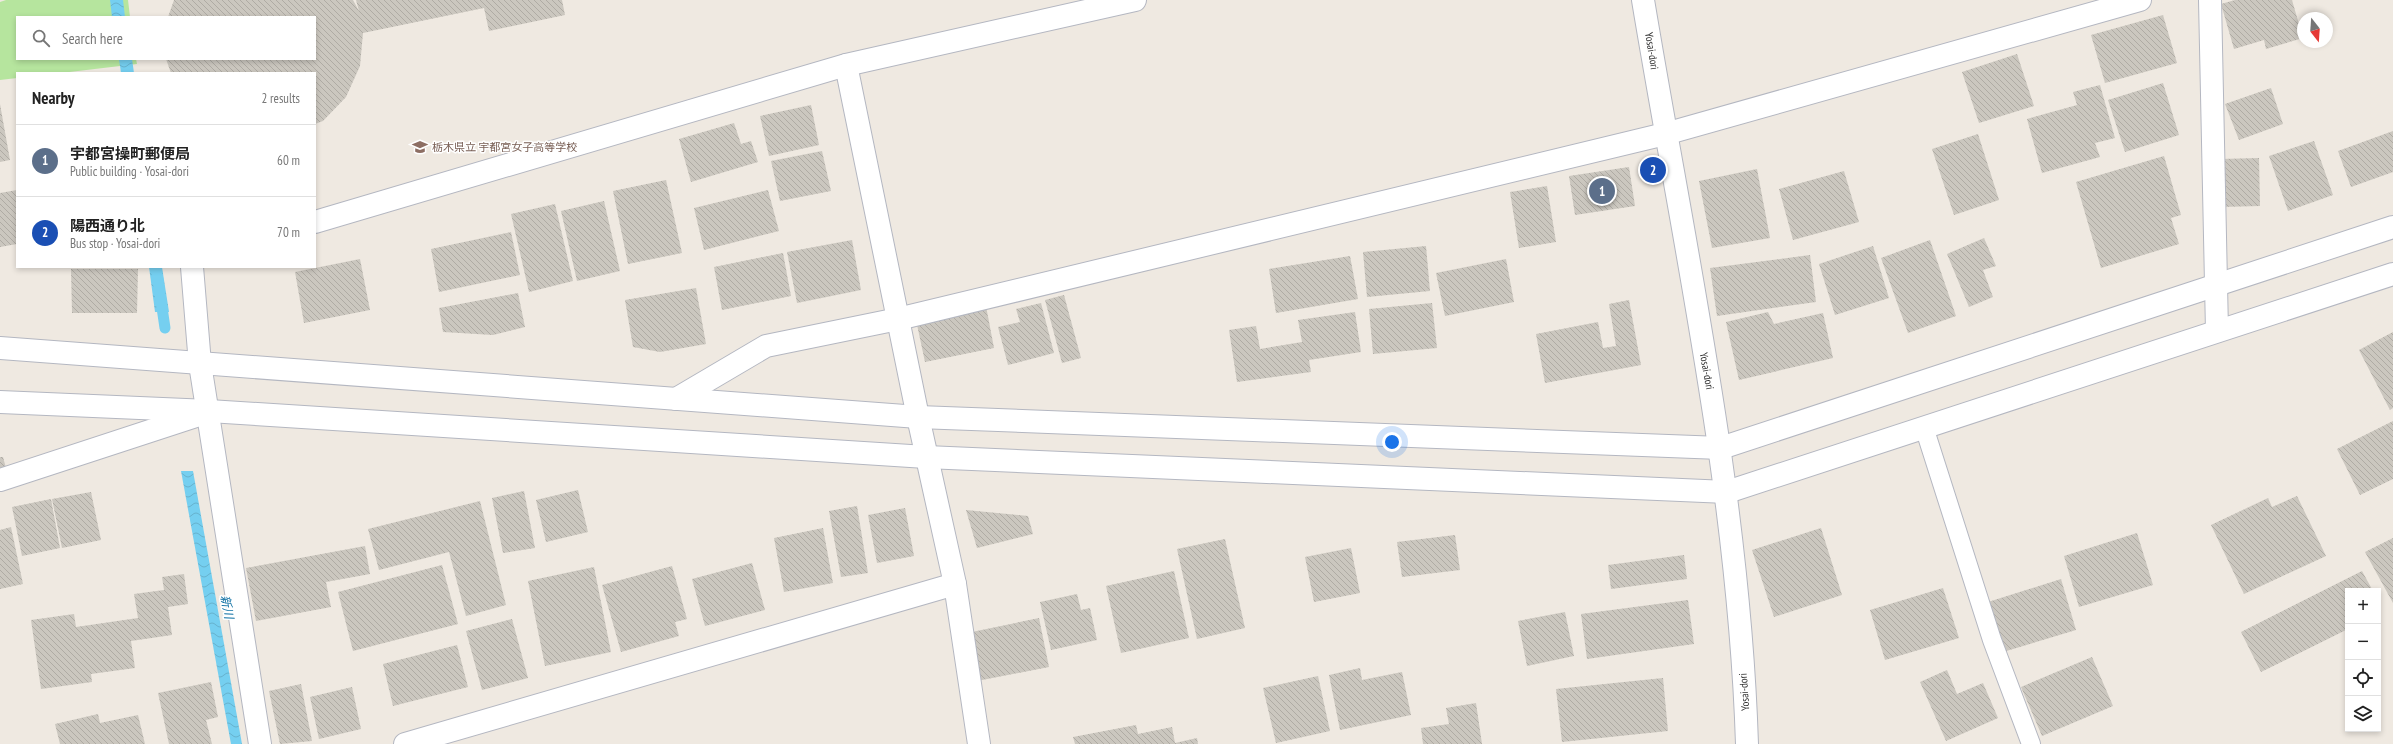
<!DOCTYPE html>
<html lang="en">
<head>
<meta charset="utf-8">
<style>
	:root { --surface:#fff; --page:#f2f2f2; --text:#222; --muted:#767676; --line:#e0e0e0; --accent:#b45309 }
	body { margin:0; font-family:"PT Sans Narrow","Noto Sans JP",sans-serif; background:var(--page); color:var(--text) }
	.controls { position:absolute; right:12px; bottom:12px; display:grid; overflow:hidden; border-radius:0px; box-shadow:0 2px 6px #0003 }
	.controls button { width:36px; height:36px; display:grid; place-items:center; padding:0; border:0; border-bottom:1px solid var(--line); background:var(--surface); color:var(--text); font:20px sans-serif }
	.compass { position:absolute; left:2297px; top:12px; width:36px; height:36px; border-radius:50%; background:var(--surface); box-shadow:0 2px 6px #0003; rotate:163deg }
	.you { position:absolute; left:1392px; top:442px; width:14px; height:14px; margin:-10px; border:3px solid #fff; border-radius:50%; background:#1a73e8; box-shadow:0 0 0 6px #1a73e833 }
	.badge { display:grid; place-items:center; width:26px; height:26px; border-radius:50%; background:var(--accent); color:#fff; font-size:13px; font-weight:700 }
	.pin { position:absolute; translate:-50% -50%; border:2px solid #fff; box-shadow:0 1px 4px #0006 }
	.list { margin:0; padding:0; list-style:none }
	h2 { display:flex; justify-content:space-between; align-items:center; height:52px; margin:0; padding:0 16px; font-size:17px }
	h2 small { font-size:13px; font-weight:400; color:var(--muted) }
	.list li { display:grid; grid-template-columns:26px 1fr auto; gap:12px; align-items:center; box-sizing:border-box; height:72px; padding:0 16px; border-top:1px solid var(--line) }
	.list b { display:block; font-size:15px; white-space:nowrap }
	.list p { margin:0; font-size:13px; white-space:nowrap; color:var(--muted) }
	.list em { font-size:13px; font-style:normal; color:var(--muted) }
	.icon { flex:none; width:22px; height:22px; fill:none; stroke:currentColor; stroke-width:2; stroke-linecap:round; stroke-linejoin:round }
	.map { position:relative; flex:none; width:2393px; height:744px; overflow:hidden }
	.search { position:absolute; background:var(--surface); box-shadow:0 2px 6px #0003; left:16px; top:16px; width:300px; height:44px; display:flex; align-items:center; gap:10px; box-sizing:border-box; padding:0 14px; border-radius:0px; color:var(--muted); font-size:15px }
	.panel { position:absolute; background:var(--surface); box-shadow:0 2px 6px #0003; left:16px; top:72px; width:300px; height:196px; border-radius:0px }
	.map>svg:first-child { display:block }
	.grass { fill:#b6e59e }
	.water { fill:url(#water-waves) }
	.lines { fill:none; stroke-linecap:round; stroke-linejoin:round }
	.stream { stroke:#75cff0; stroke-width:11 }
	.building { fill:url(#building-back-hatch) }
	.lane-casing { stroke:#b4b7c1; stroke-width:20 }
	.street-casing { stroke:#b4b7c1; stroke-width:24 }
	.secondary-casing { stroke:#b4b7c1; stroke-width:24 }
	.lane { stroke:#fff; stroke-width:18 }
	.street { stroke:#fff; stroke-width:22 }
	.secondary { stroke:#fff; stroke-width:22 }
	.labels { text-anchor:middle; stroke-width:3; stroke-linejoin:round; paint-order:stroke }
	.street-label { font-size:11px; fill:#2e2e2e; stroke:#fff }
	.education-label { font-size:11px; fill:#785e54; stroke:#fff; text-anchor:start }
	.water-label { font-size:12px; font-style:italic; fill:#0d6fa3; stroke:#fff }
</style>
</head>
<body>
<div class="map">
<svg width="2393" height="744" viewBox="0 0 2393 744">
	<defs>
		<pattern id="water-waves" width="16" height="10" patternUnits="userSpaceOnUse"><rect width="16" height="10" fill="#75cff0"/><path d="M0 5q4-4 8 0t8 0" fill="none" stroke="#66b2ce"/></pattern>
		<pattern id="building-back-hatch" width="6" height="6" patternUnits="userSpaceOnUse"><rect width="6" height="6" fill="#cbc7bf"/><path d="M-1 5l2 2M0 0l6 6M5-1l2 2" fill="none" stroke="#afaba4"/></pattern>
	</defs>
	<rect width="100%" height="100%" fill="#efe9e1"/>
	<path class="grass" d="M6 0H128L130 17H17V59H136L137 64 61 73H17V78L0 80V2Z"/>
	<g class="water">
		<path d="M110 0H123L125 17H112Z"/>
		<path d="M119 59H132L134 73H121Z"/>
		<path d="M149 267H162L169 312H155Z"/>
		<path d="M181 471H193L242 744H231Z"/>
	</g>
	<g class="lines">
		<path class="stream" d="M156 267 165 328"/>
	</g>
	<g class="building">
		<path d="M174 0H353L359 11 356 0H562L565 15 489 31 484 8 363 33 360 66 346 97 323 121 315 124V73H171L166 59H315V17H168Z"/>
		<path d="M2235 0H2292L2303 38 2266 49 2264 40 2234 49 2221 4Z"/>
		<path d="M2163 15 2177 63 2105 83 2091 35Z"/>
		<path d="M2017 54 2034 106 1979 123 1962 72Z"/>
		<path d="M2163 83 2179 135 2125 152 2108 100Z"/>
		<path d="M2100 85 2115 138 2095 143 2100 157 2042 173 2027 119 2077 105 2073 92Z"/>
		<path d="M2271 88 2283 124 2239 140 2225 104Z"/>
		<path d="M0 104 10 160 0 162Z"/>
		<path d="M811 105 819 145 769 156 760 116Z"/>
		<path d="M734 123 741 144 751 141 758 162 691 182 679 139Z"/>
		<path d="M2393 131V172L2351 187 2338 151Z"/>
		<path d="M1978 134 1999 200 1954 215 1932 149Z"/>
		<path d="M2314 141 2333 195 2288 211 2269 156Z"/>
		<path d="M822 151 831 191 780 201 771 161Z"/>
		<path d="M2164 156 2181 215 2171 218 2179 244 2101 268 2076 182Z"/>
		<path d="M2259 158 2260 206 2221 207 2220 159Z"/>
		<path d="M1629 167 1635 206 1575 215 1569 176Z"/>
		<path d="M1757 169 1770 238 1712 248 1699 181Z"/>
		<path d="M1844 171 1859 222 1793 240 1779 189Z"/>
		<path d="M666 180 682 253 628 264 613 191Z"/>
		<path d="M1547 186 1556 242 1519 248 1510 192Z"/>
		<path d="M17 190V244L0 247V193Z"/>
		<path d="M768 190 779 231 704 250 694 208Z"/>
		<path d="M604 201 620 271 577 281 561 211Z"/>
		<path d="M555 204 573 281 529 292 511 214Z"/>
		<path d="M511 232 520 275 439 292 431 249Z"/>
		<path d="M1984 238 1996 266 1983 270 1993 297 1969 307 1947 254Z"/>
		<path d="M852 240 861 290 797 303 787 252Z"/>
		<path d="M1930 240 1956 316 1908 333 1881 258Z"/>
		<path d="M1426 246 1430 291 1367 297 1363 252Z"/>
		<path d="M1873 246 1889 298 1835 315 1819 264Z"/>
		<path d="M783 253 791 296 722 310 714 267Z"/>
		<path d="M1810 255 1816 302 1717 316 1710 268Z"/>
		<path d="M1350 256 1358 299 1276 313 1269 269Z"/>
		<path d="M360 259 370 310 304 323 295 272Z"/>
		<path d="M1506 259 1514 302 1445 316 1436 273Z"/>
		<path d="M71 269H138L137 313H72Z"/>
		<path d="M696 288 706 344 660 352 633 347 625 300Z"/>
		<path d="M518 293 525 327 493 335 443 332 439 308Z"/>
		<path d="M1064 295 1081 358 1062 363 1045 300Z"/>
		<path d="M1629 300 1641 365 1545 383 1536 334 1598 322 1603 348 1616 346 1609 304Z"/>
		<path d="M1041 303 1054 353 1008 365 998 327 1020 322 1016 309Z"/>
		<path d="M1432 303 1437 348 1373 354 1369 309Z"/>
		<path d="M986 306 994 348 925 362 916 320Z"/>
		<path d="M1355 312 1361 352 1309 360 1311 372 1237 382 1229 330 1256 326 1260 349 1302 342 1298 320Z"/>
		<path d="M1768 312 1774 324 1823 313 1833 358 1739 380 1726 322Z"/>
		<path d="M2393 332V408L2390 410 2359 350Z"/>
		<path d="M2393 421V479L2360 495 2337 449Z"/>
		<path d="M0 457H3L6 468 0 470Z"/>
		<path d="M578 490 588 532 546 542 536 500Z"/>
		<path d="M524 491 535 548 503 553 492 498Z"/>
		<path d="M91 492 101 540 62 548 52 499Z"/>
		<path d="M2297 496 2326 556 2244 594 2211 525 2268 498 2272 507Z"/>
		<path d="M51 499 60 548 22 556 12 507Z"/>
		<path d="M480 501 506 605 466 616 449 552 379 570 368 529Z"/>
		<path d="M857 506 868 573 841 577 829 511Z"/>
		<path d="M905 508 914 556 877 563 868 515Z"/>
		<path d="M966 510 1028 516 1033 534 977 548Z"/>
		<path d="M11 527 23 584 0 589V530Z"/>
		<path d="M823 528 833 583 784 592 774 538Z"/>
		<path d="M1821 528 1842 595 1774 617 1752 550Z"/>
		<path d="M2137 533 2153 585 2079 607 2064 556Z"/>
		<path d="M1455 535 1460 570 1402 577 1397 542Z"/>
		<path d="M2393 538V603L2365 552Z"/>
		<path d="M1225 539 1245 628 1197 639 1177 549Z"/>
		<path d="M365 546 370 574 326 582 331 607 256 621 246 568Z"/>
		<path d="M1351 548 1360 593 1314 602 1305 557Z"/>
		<path d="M1684 555 1687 579 1611 589 1608 565Z"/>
		<path d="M752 563 765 610 705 626 692 579Z"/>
		<path d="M442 565 458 624 353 651 338 592Z"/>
		<path d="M672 566 687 619 675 622 679 636 621 652 602 585Z"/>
		<path d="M594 567 611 652 545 666 528 581Z"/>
		<path d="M1174 571 1189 638 1121 653 1106 586Z"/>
		<path d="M2362 571 2373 591H2348V629L2261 672 2241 632Z"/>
		<path d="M184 574 188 604 168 607 172 635 131 641 135 668 91 674 92 682 41 689 31 620 74 614 76 627 138 618 134 594 164 590 162 577Z"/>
		<path d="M2061 579 2076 630 2003 652 1988 602Z"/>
		<path d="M1943 588 1959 638 1885 660 1870 610Z"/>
		<path d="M1077 594 1081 610 1090 608 1097 640 1051 650 1040 602Z"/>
		<path d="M1688 600 1694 644 1587 659 1581 614Z"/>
		<path d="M1565 612 1574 656 1527 666 1518 621Z"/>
		<path d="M1039 618 1049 667 977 681 967 633Z"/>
		<path d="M512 619 528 678 482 690 466 631Z"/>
		<path d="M457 645 468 687 393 706 383 664Z"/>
		<path d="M2092 657 2113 706 2042 736 2021 687Z"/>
		<path d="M1360 668 1362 680 1402 672 1411 715 1340 730 1329 675Z"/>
		<path d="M1947 670 1957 694 1983 683 1998 718 1946 741 1920 682Z"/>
		<path d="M1318 676 1330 731 1276 743 1263 688Z"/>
		<path d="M1663 678 1668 731 1562 742 1556 689Z"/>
		<path d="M211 682 218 717 206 720 212 744H169L158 693Z"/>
		<path d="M301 684 312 741 280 744 269 691Z"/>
		<path d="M352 687 361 729 319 739 310 697Z"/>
		<path d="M1476 703 1482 744H1423L1421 728 1449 724 1446 708Z"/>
		<path d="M98 714 100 723 138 715 145 744H60L55 724Z"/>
		<path d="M1136 725 1138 734 1172 727 1175 743 1197 738 1198 744H1075L1073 737Z"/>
	</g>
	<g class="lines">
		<g class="lane-casing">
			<path id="lane" d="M1924 427 1992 640 2031 744"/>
		</g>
		<g class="street-casing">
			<g id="street">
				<path d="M2210 0 2217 331"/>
				<path d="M846 65 918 417 955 584 979 744"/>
				<path d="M315 222 846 65 1135 0"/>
				<path d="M192 267 200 364 260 744"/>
				<path d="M676 399 766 346 898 319 1665 134 2140 0"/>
				<path d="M0 480 208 412"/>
				<path d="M405 744 955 584"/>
			</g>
		</g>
		<g class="secondary-casing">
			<g id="secondary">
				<path d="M1643 0C1684 247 1739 493 1747 744"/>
				<path d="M0 348 918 417 1721 448 2393 227"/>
				<path d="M0 402 209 411 926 457 1727 492 2393 274"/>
			</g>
		</g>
		<use href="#lane" class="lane"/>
		<use href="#street" class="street"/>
		<use href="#secondary" class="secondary"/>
	</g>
	<defs>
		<g id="school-bare" transform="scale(1.2)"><path d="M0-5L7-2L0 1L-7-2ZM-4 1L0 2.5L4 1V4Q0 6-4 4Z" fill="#8d6e63" stroke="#fff" stroke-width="2.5" paint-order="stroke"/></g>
	</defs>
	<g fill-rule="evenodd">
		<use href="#school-bare" x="420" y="147"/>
	</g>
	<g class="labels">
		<g class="street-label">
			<text transform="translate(1652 51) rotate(81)" y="4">Yosai-dori</text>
			<text transform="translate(1707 371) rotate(80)" y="4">Yosai-dori</text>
			<text transform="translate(1744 692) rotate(-94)" y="4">Yosai-dori</text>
		</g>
		<g class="education-label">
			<text x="432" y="151">栃木県立 宇都宮女子高等学校</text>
		</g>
		<g class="water-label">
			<text transform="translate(227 607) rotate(79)" y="4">新川</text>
		</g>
	</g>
</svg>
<div class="controls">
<button>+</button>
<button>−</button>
<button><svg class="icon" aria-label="locate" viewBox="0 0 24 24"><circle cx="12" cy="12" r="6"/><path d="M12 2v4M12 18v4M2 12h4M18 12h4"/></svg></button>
<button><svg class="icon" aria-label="layers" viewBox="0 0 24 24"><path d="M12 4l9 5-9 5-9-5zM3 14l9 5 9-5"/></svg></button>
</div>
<svg class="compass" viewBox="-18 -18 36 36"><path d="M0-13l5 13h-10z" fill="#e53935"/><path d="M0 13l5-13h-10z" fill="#767676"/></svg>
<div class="you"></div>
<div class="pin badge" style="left:1602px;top:191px;background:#5c6f8a">1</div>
<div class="pin badge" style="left:1653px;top:170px;background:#1a4fb4">2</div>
<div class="search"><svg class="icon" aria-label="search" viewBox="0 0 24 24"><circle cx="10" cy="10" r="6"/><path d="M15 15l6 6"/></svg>Search here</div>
<section class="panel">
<h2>Nearby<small>2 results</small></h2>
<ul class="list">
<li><span class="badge" style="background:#5c6f8a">1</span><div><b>宇都宮操町郵便局</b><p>Public building · Yosai-dori</p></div><em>60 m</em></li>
<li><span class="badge" style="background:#1a4fb4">2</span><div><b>陽西通り北</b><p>Bus stop · Yosai-dori</p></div><em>70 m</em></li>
</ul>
</section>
</div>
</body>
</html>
